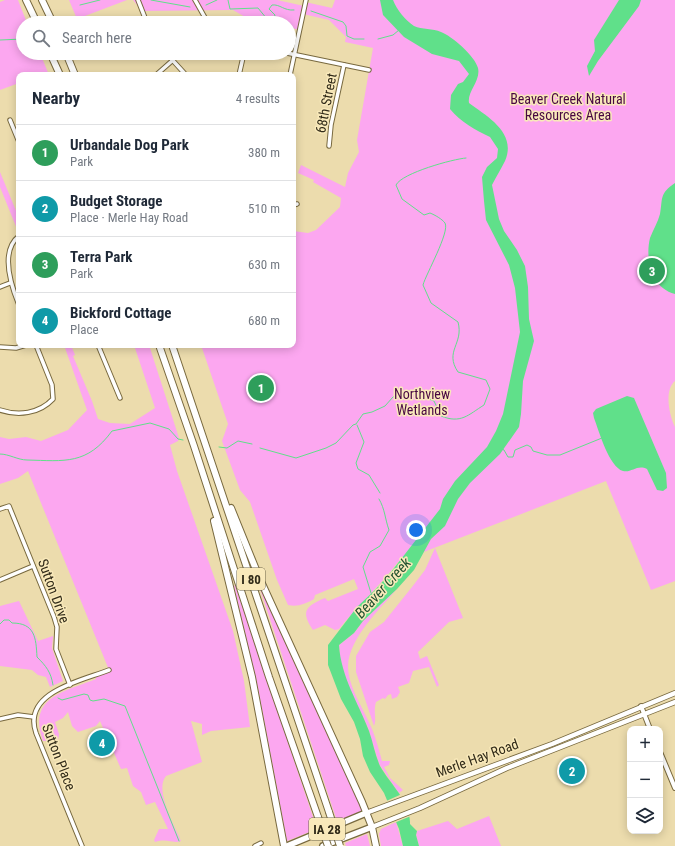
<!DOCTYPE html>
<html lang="en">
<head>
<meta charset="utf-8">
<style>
	:root { --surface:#fff; --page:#f6f6f7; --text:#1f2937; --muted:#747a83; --line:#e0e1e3; --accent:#4355c9 }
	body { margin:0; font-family:"Roboto Condensed",sans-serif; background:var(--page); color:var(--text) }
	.controls { position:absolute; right:12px; bottom:12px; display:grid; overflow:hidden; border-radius:8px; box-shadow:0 2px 10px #0003 }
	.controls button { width:36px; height:36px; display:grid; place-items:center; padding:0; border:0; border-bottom:1px solid var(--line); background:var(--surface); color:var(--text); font:20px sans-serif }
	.you { position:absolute; left:416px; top:530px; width:14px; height:14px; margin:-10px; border:3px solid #fff; border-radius:50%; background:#1a73e8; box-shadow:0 0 0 6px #1a73e833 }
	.badge { display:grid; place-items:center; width:26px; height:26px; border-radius:50%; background:var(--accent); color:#fff; font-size:13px; font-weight:700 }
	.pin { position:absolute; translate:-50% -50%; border:2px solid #fff; box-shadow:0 1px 4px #0006 }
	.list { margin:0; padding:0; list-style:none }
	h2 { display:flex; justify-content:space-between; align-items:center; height:52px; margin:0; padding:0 16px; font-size:17px }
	h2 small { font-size:13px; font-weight:400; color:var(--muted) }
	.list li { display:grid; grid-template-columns:26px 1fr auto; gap:12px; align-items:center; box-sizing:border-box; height:56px; padding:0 16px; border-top:1px solid var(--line) }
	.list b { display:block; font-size:15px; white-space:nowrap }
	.list p { margin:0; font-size:13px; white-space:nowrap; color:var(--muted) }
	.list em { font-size:13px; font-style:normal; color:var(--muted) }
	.icon { flex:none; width:22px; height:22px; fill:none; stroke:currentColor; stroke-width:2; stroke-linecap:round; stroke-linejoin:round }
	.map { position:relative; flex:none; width:675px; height:846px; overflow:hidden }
	.search { position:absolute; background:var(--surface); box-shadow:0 2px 10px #0003; left:16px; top:16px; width:280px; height:44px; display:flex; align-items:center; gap:10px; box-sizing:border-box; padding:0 14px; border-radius:22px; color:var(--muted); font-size:15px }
	.panel { position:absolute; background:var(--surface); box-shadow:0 2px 10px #0003; left:16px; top:72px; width:280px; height:276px; border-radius:8px }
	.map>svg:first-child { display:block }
	.green { fill:#fca7f0 }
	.water { fill:#60e08a }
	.pier { fill:#ecdcad }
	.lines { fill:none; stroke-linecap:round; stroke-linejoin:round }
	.stream { stroke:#60e08a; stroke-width:1 }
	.minor-casing { stroke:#78693f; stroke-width:5.5 }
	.tertiary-casing { stroke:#78693f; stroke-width:6 }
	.secondary-casing { stroke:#78693f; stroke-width:6 }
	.primary-casing { stroke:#78693f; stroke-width:8 }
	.motorway-casing { stroke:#78693f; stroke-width:8 }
	.minor { stroke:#fff; stroke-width:3.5 }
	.tertiary { stroke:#fff; stroke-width:4 }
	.secondary { stroke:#fff; stroke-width:4.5 }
	.primary { stroke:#fff; stroke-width:5.5 }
	.motorway { stroke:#fff; stroke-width:6 }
	.motorway-bridge-casing { stroke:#78693f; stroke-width:8; stroke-linecap:butt }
	.motorway-bridge { stroke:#fff; stroke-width:6 }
	.labels { text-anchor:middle; stroke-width:3; stroke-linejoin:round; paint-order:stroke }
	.shield { fill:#f9e9ba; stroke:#6d6449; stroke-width:1 }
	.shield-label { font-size:13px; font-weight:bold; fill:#312b19 }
	.park-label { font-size:14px; fill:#480643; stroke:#f9e9ba }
	.street-label { font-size:14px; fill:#312b19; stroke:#f9e9ba }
	.water-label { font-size:15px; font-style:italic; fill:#225331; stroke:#f9e9ba }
</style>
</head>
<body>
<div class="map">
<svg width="675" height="846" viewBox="0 0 675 846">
	<rect width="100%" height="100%" fill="#ecdcad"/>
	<g class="green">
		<path d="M5 0H18L27 23H23V53H40L49 75H19V83L0 90V2Z"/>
		<path d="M69 0H127L77 19Z"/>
		<path d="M133 0H277L304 6 305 2 332 8 335 0H675V381C664 390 669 415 675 427V581L651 590 606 481 398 562C380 586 357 606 339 629L335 630 325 625 313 630C300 611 306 606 325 598L328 601 358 589 354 579 315 595 314 599C305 604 298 607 288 605L277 580 250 502 240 490 222 441 228 424 201 345H293V231L308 233 316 230 340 207 341 198 313 182 314 180 298 173 301 165 345 187 348 173 359 152 357 140 373 48 345 42 346 37 329 20 303 14 299 30 289 27V23H269L247 18 233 10 142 11Z"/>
		<path d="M0 172 19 218V234L0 187Z"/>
		<path d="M64 345H71L75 355 73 356 92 401 98 419 110 423 130 424 155 408 134 345H149L179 438 178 441 170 445 177 471 233 631 244 681 250 727 211 731 202 735V724L191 721 202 762 166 776C154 790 175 826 181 841 172 844 168 838 155 842L154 840 159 829H168L155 802 146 805 141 792 133 786 127 768 121 769 100 721 96 726 78 732 72 726 68 712 63 718 55 722 59 734 58 740 43 741C27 697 64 692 96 679L95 675 109 670 28 471 18 478 0 484V437L9 439 26 437 41 441 68 430 87 410Z"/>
		<path d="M435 548 463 618 449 622 418 652 420 659 427 656 439 685 437 687 429 667 413 671 409 683 398 687 400 692 397 697 392 699 391 694 388 695 385 699 383 698 376 702C373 711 377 720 374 726L356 672V656L370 632 384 622 412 587 425 570Z"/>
		<path d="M257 580 348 779 363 811 337 821Z"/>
		<path d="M235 585 317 829 287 841 258 688 234 586Z"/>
		<path d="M397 589C380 609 349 638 348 666 348 687 364 709 372 729 376 739 379 750 382 761H390L389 765 384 767 390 778 403 790 399 793 379 764 368 728 347 683 340 659 339 645 354 633 363 621Z"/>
		<path d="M19 601 38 641 53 636 52 648 63 681 50 687 46 677 38 675 32 670 0 666V606Z"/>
		<path d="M489 816 501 846H419L416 835 417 831 448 821 457 829Z"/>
		<path d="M396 822 403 846H381L379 834 381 829Z"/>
		<path d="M367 834 370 846H346L345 843Z"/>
	</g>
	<g class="water">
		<path d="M380 0H393C397 10 405 20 414 26 422 30 433 28 441 32 452 36 475 56 478 68 481 81 467 91 469 103 488 117 517 133 505 161 501 169 496 177 492 185L499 219 504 231 517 250 525 266 528 287 529 319 534 341 523 381 521 414 519 427 500 454 470 483 458 499 445 526 431 539 414 570 397 589 363 621 354 633 339 645C341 677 358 702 369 731 373 742 375 755 380 766 390 784 411 802 410 824L417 831 416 835 419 846H403L399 829 384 793 370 772 363 756 360 739 354 722 341 699 328 665V645L357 607 376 589 391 572 440 509 443 499 455 481 487 447 496 431 503 414 520 332 515 288 509 265 486 220 484 201 482 177 487 167 497 158 498 149 490 137C475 130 461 122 450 109L451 95 458 84 463 82 469 74 459 61 432 54 404 37 383 15Z"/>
		<path d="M619 0H641L639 6 598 61 589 76 587 66 595 51 594 40Z"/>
		<path d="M675 183V294C651 288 645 258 650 238 653 230 658 222 660 214 663 198 659 194 675 183Z"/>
		<path d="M627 396 634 398 666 473 667 488 663 491 657 490 647 469C637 464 632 473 623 471 609 467 599 431 594 418L593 413 596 409Z"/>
	</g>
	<path class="pier" d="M402 794 411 816 394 823 384 802Z"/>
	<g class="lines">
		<g class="stream">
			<path d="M151 0 190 7"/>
			<path d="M228 0 230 9 258 8 267 19 274 18 275 15 269 9 272 5C280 4 284 11 294 10"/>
			<path d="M80 5 100 0"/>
			<path d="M206 5 217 0"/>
			<path d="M311 11 343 22 346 26 347 36 354 39H364"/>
			<path d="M67 23 72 18"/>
			<path d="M378 39 393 35 399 30"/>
			<path d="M0 40 23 39"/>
			<path d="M357 425 364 442 356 463 358 469 369 475 380 493"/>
			<path d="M219 447 227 448 238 441 252 444"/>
			<path d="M260 448 296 458 326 448 336 443 353 425 356 424 363 414 372 412 385 406 393 397 409 391 434 401 441 416C461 424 468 415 484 405L490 389 486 380 458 372C444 351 464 344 458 322L431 303 423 285C426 274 450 232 445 223 442 219 435 215 430 213L424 215 402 199 396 185C402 173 453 159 466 158"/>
			<path d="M502 449 504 450 508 457H513L515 450 527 445 531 447 533 451 547 455H560L602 438"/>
			<path d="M0 454C9 454 18 460 27 460 65 461 87 465 112 431L150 423 169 429 178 439 183 440"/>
			<path d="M371 593 363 567 370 552 380 546 389 530C385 519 385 509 379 499"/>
			<path d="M0 624 4 620H9L12 623C35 623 36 638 37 657 46 666 51 672 53 685"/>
			<path d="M58 698 62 700 84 694 88 695 90 700 93 701 104 699 125 706 179 841"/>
		</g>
		<g class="minor-casing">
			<g id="minor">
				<path d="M138 0 147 23"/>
				<path d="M195 0 208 23"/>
				<path d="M134 23 145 18"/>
				<path d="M166 53 186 75"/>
				<path d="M287 53 369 70"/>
				<path d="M156 75 173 60"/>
				<path d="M239 75 244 53"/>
				<path d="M290 75 306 0"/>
				<path d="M10 120 19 142"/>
				<path d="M329 146 331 125 344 65"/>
				<path d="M293 205 297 204"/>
				<path d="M19 236C0 251 10 283 19 305"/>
				<path d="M0 287 10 283"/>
				<path d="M98 345 120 398"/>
				<path d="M0 347 16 348 26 345"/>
				<path d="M0 410C18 416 39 414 53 399L52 385 36 345"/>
				<path d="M0 509 9 506 54 617 57 627 56 649 70 685"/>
				<path d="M0 580 33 566"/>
				<path d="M0 719 18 715 34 717"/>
				<path d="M82 846 36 733C22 692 81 681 109 670"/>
				<path d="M255 846 261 843"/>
			</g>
		</g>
		<g class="tertiary-casing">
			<g id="tertiary">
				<path d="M641 706 650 729"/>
				<path d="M660 752 675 788"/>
			</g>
		</g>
		<g class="secondary-casing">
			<g id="secondary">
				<path d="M366 813 552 744 675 693"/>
				<path d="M372 827 420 808 507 768 675 702"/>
			</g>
		</g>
		<g class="primary-casing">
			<g id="primary">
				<path d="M287 846 366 813"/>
				<path d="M323 846 372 827"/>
			</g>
		</g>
		<g class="motorway-casing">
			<g id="motorway">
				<path d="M26 0 37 23"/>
				<path d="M42 0 53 23"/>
				<path d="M50 53 60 75"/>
				<path d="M66 53 75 75"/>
				<path d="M159 345 194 446 269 677 318 817"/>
				<path d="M172 345 329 812"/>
				<path d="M231 508 259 577 362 802 372 827 376 846"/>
				<path d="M214 521 252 677 284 846"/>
			</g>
		</g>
		<use href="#minor" class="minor"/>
		<use href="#tertiary" class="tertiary"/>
		<use href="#secondary" class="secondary"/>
		<use href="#primary" class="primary"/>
		<use href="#motorway" class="motorway"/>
		<g class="motorway-bridge-casing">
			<g id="motorway-bridge">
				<path d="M329 812 340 846"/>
				<path d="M318 817 328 846"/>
			</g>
		</g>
		<use href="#motorway-bridge" class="motorway-bridge"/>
	</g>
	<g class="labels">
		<g class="shield">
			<rect x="237" y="568" width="28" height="22" rx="3"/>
			<rect x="309" y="818" width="36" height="22" rx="3"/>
		</g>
		<g class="shield-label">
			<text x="251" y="584">I 80</text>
			<text x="327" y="834">IA 28</text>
		</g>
		<g class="park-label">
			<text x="568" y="104">Beaver Creek Natural<tspan x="568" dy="16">Resources Area</tspan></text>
			<text x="422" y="399">Northview<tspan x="422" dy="16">Wetlands</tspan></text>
		</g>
		<g class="street-label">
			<text transform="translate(326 103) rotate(-79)" y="5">68th Street</text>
			<text transform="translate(54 591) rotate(70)" y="5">Sutton Drive</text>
			<text transform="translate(59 757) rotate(69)" y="5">Sutton Place</text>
			<text transform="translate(477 758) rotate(-20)" y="5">Merle Hay Road</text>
		</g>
		<g class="water-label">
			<text transform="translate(383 588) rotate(-48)" y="5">Beaver Creek</text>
		</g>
	</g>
</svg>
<div class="controls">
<button>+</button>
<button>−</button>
<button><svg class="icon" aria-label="layers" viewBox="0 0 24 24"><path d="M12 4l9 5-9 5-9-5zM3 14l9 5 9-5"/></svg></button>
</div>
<div class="you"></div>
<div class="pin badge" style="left:261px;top:388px;background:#2e9e5b">1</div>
<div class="pin badge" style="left:572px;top:771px;background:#0f9aa8">2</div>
<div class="pin badge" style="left:652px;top:271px;background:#2e9e5b">3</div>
<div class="pin badge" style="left:102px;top:743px;background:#0f9aa8">4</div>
<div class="search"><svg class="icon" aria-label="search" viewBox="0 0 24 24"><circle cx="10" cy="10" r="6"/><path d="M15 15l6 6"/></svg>Search here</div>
<section class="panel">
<h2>Nearby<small>4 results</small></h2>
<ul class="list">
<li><span class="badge" style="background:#2e9e5b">1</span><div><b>Urbandale Dog Park</b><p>Park</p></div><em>380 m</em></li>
<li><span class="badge" style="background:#0f9aa8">2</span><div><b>Budget Storage</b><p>Place · Merle Hay Road</p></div><em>510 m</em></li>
<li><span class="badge" style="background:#2e9e5b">3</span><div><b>Terra Park</b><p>Park</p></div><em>630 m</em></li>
<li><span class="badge" style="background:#0f9aa8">4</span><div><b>Bickford Cottage</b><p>Place</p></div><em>680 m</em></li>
</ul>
</section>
</div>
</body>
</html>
